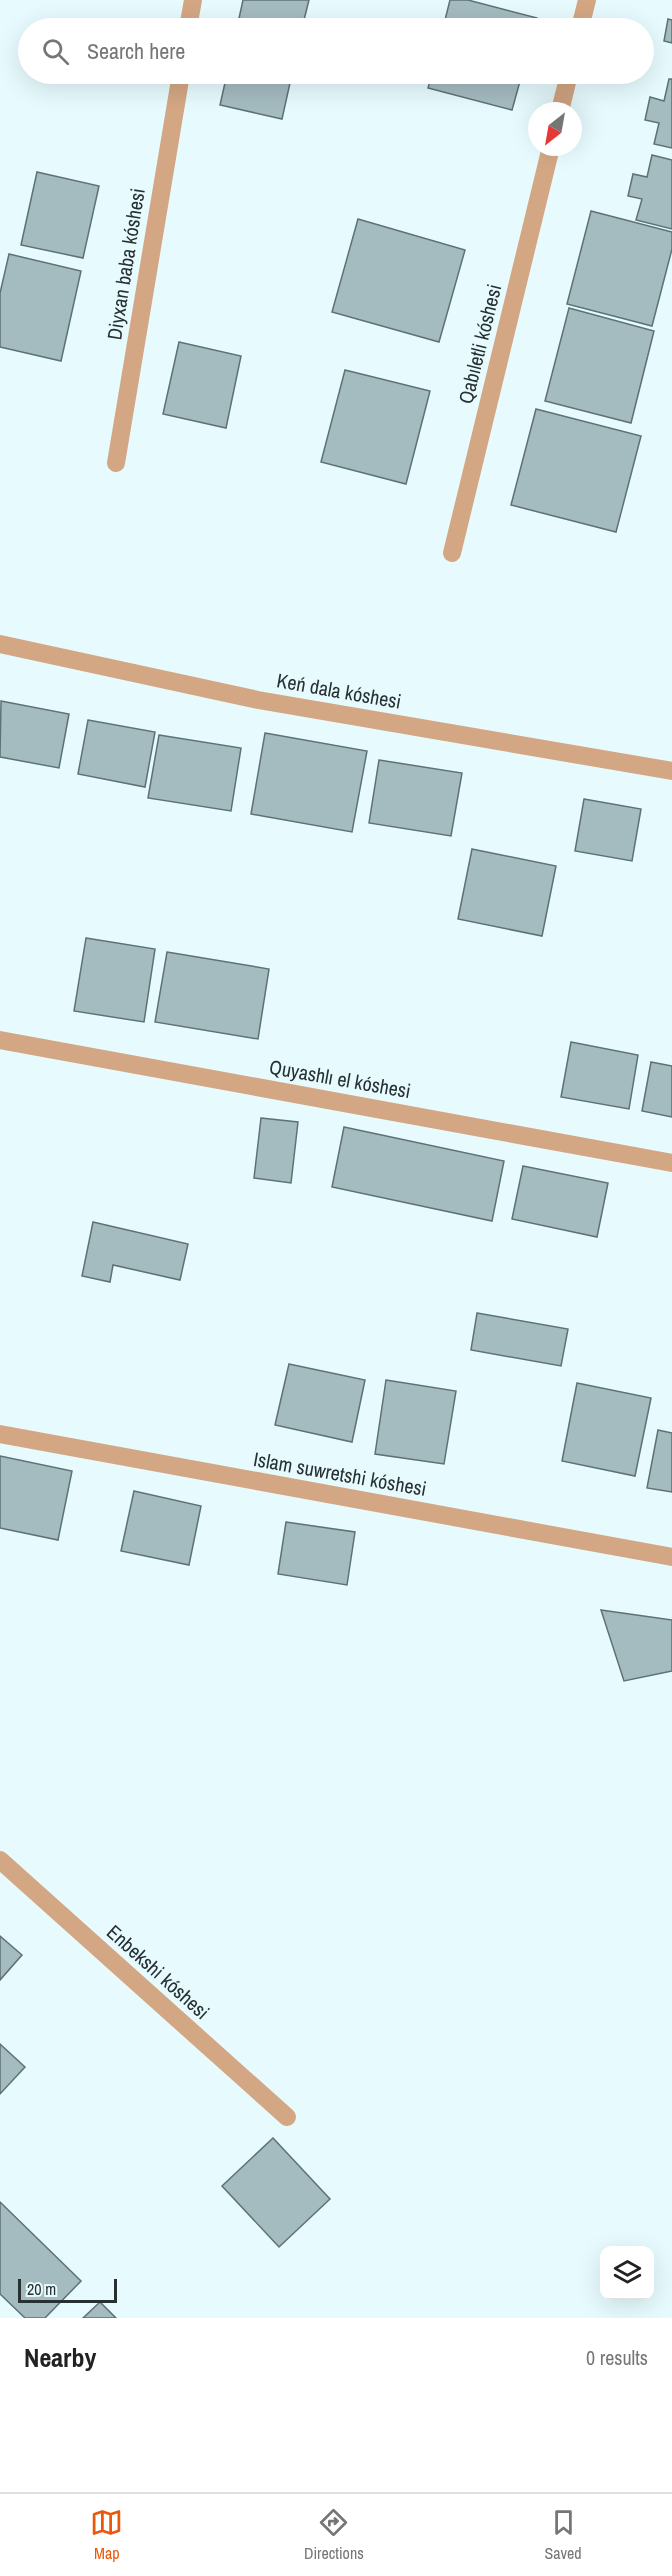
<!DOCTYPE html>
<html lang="en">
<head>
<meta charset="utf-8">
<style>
	:root { --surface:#fff; --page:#f2f2f2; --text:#222; --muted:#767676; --line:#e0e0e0; --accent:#ea580c }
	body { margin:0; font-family:"Archivo Narrow",sans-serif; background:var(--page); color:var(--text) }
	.controls { position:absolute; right:18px; bottom:18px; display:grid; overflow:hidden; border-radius:12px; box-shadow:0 6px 24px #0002 }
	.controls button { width:54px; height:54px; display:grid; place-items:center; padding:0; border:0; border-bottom:2px solid var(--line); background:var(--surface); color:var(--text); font:30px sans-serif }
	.compass { position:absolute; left:528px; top:102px; width:54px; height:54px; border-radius:50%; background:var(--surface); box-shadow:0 6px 24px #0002; rotate:211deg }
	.scale { position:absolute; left:18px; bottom:15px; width:99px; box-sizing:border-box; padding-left:6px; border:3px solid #273032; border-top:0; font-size:16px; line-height:21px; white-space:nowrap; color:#273032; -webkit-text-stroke:4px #e7fbfe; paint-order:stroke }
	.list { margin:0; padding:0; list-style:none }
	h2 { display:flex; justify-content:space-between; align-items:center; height:78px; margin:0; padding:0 24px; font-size:26px }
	h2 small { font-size:20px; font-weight:400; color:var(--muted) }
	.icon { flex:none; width:33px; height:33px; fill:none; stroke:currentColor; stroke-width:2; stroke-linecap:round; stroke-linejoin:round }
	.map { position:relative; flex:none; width:672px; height:2318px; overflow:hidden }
	.search { position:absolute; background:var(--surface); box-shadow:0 6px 24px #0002; left:18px; right:18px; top:18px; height:66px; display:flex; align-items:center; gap:15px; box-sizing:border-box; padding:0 21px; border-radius:33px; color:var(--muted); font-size:22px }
	.sheet { height:174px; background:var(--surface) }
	nav { display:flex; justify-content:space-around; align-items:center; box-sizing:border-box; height:84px; border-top:2px solid var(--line); background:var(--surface); font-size:16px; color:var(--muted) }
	nav a { display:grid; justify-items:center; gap:3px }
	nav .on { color:var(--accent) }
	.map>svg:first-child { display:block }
	.building { fill:#a4bbbf; stroke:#5d7276; stroke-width:1.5 }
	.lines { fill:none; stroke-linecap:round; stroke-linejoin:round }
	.street { stroke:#d4a784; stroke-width:18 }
	.labels { text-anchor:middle; stroke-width:4.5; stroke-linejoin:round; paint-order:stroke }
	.street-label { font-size:20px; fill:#273032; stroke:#e7fbfe }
</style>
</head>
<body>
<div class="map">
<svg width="672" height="2318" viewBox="0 0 672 2318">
	<rect width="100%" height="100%" fill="#e7fbfe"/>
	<g class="building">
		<path d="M243 0H309L302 28H264L238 23Z"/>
		<path d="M450 0H468L537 18 534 28H443Z"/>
		<path d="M668 19 672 20V43L664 41Z"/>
		<path d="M227 74H292L282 119 220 105Z"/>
		<path d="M432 74H522L512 110 428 88Z"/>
		<path d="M669 79H672V148L654 144 659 123 645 120 650 97 664 101Z"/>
		<path d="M652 155 672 160V229L636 220 642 199 628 196 633 174 647 177Z"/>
		<path d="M37 172 99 186 83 258 21 245Z"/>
		<path d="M591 211 672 232V249L652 326 567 304Z"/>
		<path d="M358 219 465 250 439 342 332 312Z"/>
		<path d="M9 254 81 271 61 361 0 347V293Z"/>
		<path d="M569 308 654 331 631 423 545 401Z"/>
		<path d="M179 342 241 356 226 428 163 414Z"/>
		<path d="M345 370 430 391 406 484 321 462Z"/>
		<path d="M536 409 641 436 616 532 511 505Z"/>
		<path d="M1 701 69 714 59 768 0 757Z"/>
		<path d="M88 720 155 732 145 787 78 774Z"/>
		<path d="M265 733 367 751 352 832 251 814Z"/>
		<path d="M159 735 241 748 231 811 148 798Z"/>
		<path d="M379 760 462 773 451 836 369 823Z"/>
		<path d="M584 799 641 809 632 861 575 851Z"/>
		<path d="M472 849 556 866 542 936 458 919Z"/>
		<path d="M86 938 155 949 144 1022 74 1011Z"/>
		<path d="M167 952 269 969 258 1039 155 1022Z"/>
		<path d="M571 1042 638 1055 629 1109 561 1097Z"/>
		<path d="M651 1062 672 1066V1117L642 1111Z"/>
		<path d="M261 1118 298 1122 291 1183 254 1178Z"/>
		<path d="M344 1127 504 1161 492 1221 332 1187Z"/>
		<path d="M523 1166 608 1183 597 1237 512 1219Z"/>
		<path d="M93 1222 188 1244 180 1280 113 1265 110 1282 82 1276Z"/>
		<path d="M477 1313 568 1329 561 1366 471 1350Z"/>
		<path d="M289 1364 365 1380 352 1442 275 1425Z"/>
		<path d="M386 1380 456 1391 444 1464 375 1454Z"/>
		<path d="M577 1383 651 1398 635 1476 562 1461Z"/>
		<path d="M658 1430 672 1433V1492L647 1488Z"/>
		<path d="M0 1456 72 1471 58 1540 0 1528Z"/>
		<path d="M134 1491 201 1506 189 1565 121 1551Z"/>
		<path d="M286 1522 355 1532 347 1585 278 1574Z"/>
		<path d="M601 1610 672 1620V1671L624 1681Z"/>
		<path d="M0 1936 22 1955 0 1980Z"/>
		<path d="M0 2044 25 2067 0 2094Z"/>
		<path d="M273 2138 330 2199 279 2247 222 2186Z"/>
		<path d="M0 2202 81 2281 45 2318H25L0 2294Z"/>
		<path d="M100 2302 116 2318H83Z"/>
	</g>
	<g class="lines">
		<g class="street">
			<path d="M188 28 193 0"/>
			<path d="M580 28 587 0"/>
			<path d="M560 111 569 74"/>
			<path d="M116 463 181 74"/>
			<path d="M452 553 551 147"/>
			<path d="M0 644 258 700 672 771"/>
			<path d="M0 1040 672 1163"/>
			<path d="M0 1434 672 1557"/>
			<path d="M0 1860 287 2117"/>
		</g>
	</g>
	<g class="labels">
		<g class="street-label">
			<text transform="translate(126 264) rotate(-81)" y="7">Diyxan baba kóshesi</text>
			<text transform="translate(480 344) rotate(-76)" y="7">Qabıletli kóshesi</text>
			<text transform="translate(339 691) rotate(10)" y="7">Keń dala kóshesi</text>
			<text transform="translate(340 1079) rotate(10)" y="7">Quyashlı el kóshesi</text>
			<text transform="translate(340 1474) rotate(10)" y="7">Islam suwretshi kóshesi</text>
			<text transform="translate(158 1972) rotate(42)" y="7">Enbekshi kóshesi</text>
		</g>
	</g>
</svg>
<div class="controls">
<button><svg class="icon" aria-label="layers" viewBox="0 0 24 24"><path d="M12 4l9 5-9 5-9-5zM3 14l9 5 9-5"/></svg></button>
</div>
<svg class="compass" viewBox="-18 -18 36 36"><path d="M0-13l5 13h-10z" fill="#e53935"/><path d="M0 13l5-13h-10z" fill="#767676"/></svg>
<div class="scale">20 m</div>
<div class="search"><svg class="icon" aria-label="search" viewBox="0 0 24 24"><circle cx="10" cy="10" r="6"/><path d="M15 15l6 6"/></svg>Search here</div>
</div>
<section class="sheet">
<h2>Nearby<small>0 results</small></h2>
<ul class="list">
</ul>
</section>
<nav>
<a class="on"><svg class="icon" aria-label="map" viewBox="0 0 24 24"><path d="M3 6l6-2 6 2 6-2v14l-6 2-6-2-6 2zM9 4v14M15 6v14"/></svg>Map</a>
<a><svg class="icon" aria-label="directions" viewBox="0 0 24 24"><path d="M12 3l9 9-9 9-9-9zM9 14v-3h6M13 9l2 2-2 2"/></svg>Directions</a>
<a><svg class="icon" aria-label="saved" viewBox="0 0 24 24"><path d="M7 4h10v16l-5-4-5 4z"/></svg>Saved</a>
</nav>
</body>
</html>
